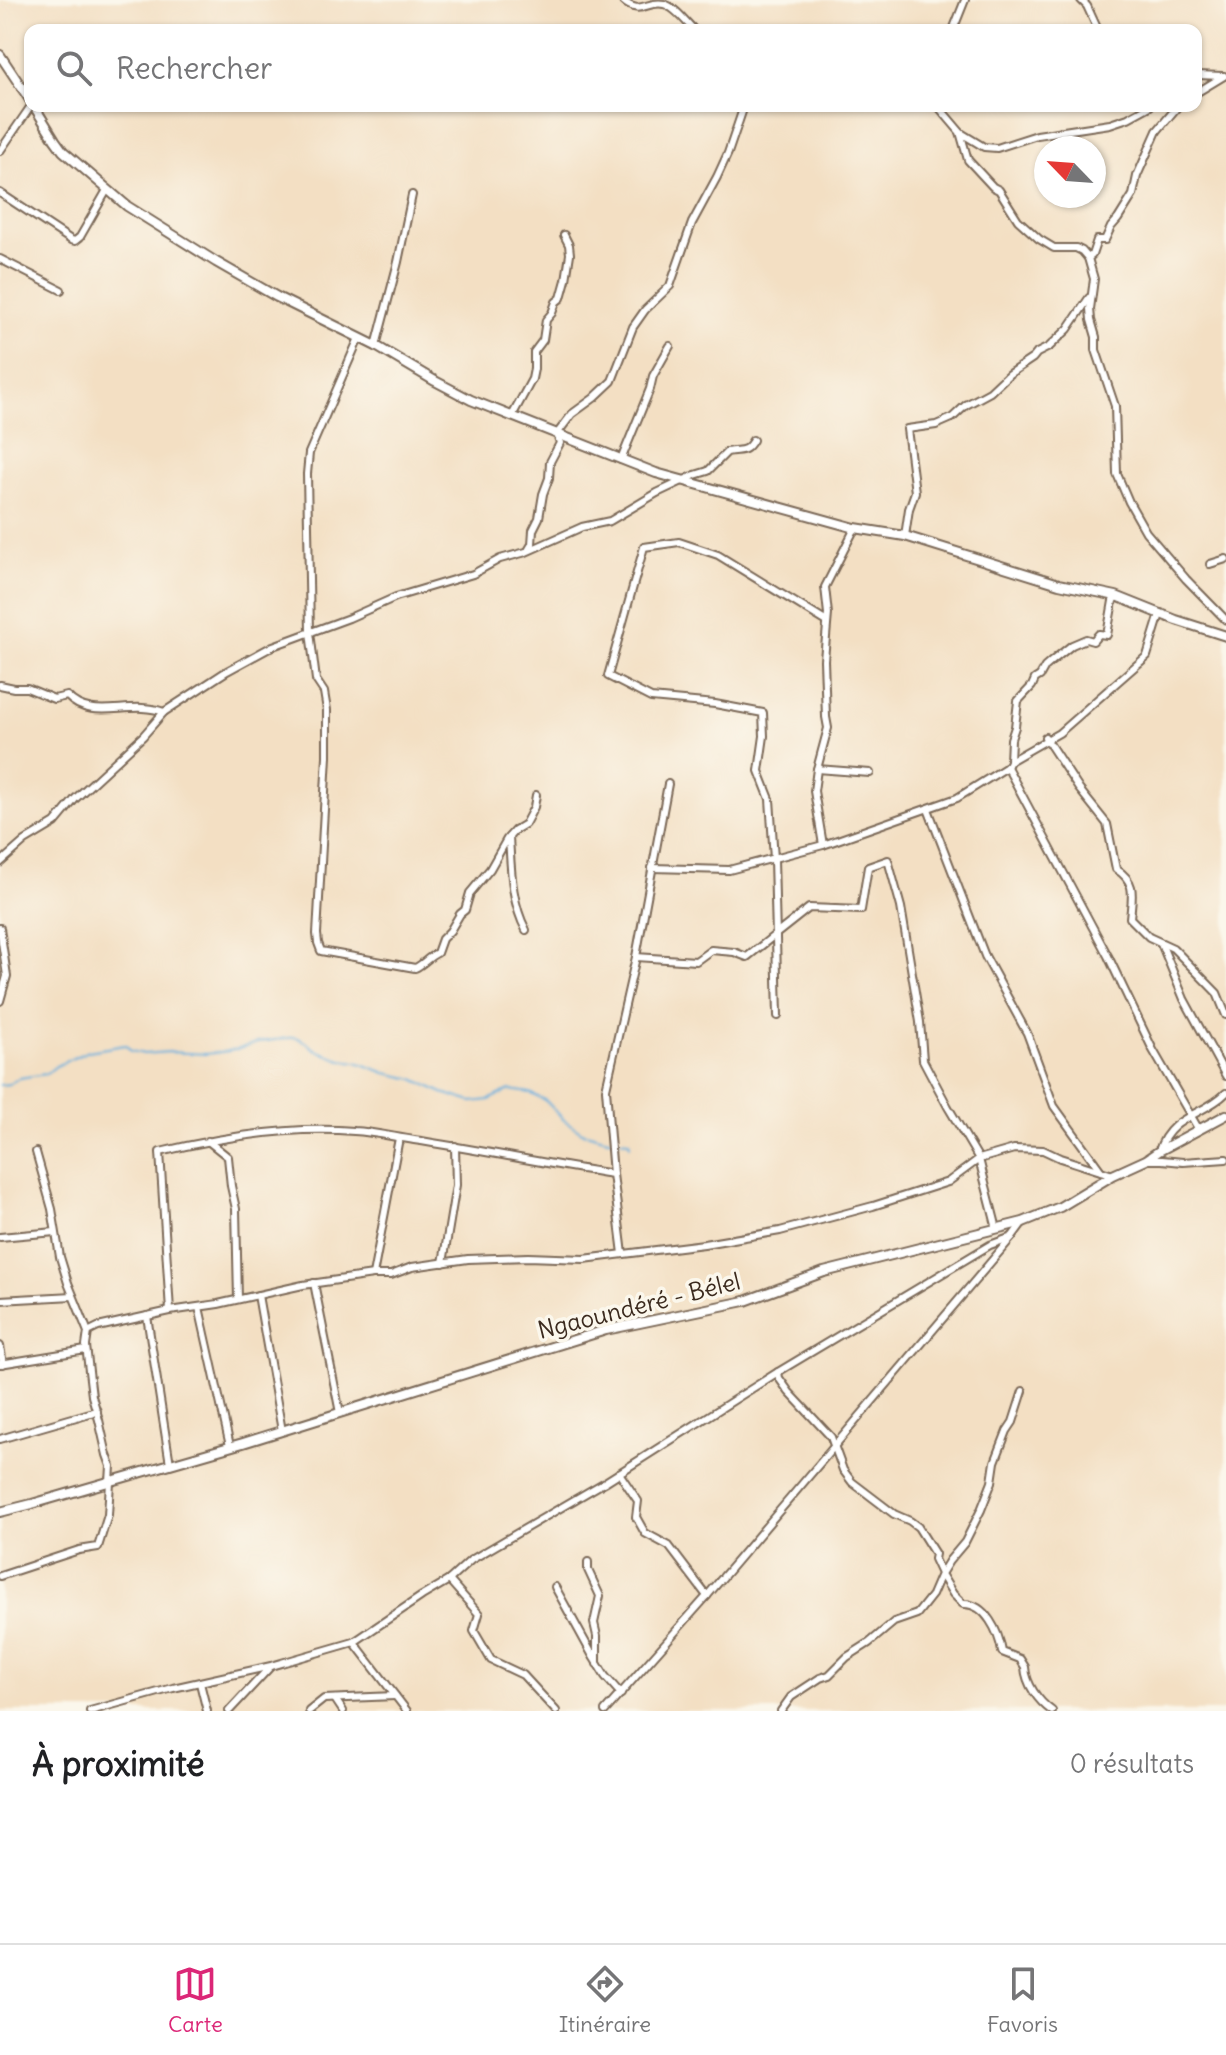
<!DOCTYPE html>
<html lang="fr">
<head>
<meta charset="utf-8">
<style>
	:root { --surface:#fff; --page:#f6f6f6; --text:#202124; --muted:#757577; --line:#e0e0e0; --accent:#db2777 }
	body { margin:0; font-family:Delius,sans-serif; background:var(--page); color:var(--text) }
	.compass { position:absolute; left:1034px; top:136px; width:72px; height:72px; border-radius:50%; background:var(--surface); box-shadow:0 2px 6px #0004; rotate:295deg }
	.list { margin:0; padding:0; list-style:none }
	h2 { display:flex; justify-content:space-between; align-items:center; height:104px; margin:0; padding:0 32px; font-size:34px }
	h2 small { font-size:26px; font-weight:400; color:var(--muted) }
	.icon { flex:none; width:44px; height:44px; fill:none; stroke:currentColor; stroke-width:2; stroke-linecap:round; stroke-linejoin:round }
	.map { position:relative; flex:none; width:1226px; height:1711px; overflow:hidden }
	.search { position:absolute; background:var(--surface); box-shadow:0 2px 6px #0004; left:24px; right:24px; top:24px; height:88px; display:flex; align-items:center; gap:20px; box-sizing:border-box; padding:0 28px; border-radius:16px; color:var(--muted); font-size:30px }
	.sheet { height:232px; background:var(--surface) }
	nav { display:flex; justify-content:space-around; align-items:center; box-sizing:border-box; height:112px; border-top:2px solid var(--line); background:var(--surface); font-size:22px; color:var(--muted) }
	nav a { display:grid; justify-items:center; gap:4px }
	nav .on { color:var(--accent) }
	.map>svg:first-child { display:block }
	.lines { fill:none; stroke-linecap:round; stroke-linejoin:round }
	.stream { stroke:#67b0de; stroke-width:2 }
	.street-casing { stroke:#7b6958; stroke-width:10 }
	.secondary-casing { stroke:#7b6958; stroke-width:12 }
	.street { stroke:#fff; stroke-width:6 }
	.secondary { stroke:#fff; stroke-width:8 }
	.labels { text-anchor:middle; stroke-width:7; stroke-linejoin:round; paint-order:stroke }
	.street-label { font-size:24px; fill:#3b2a1e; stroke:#fbf7ec }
</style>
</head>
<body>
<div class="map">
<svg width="1226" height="1711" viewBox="0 0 1226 1711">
	<rect width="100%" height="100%" fill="#fbf7ec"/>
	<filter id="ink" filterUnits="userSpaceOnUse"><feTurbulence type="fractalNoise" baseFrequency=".0125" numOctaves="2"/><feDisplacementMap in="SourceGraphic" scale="16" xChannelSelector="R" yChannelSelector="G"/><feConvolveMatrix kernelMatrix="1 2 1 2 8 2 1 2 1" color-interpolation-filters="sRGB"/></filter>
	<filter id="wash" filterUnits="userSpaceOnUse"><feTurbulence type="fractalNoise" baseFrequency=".006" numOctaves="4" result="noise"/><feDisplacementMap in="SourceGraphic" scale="32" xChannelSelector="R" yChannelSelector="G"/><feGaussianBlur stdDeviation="1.8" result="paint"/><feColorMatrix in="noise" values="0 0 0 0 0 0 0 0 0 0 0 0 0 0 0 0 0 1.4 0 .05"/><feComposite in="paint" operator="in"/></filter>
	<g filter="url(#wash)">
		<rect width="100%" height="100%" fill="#f3dfc3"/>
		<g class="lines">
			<path class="stream" d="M0 1085 9 1084 19 1078 46 1074 56 1066 88 1051 125 1045 131 1051 144 1054 169 1052 206 1054 235 1050 260 1042 296 1037 306 1042 314 1049 341 1060 357 1062 386 1073 414 1079 443 1093 472 1102 489 1100 510 1090 530 1093 546 1101 564 1120 582 1132 608 1139 629 1141 630 1145"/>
		</g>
	</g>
	<g filter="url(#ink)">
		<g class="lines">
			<g class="street-casing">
				<g id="street">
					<path d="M622 0C641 17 646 0 664 4 675 7 686 22 694 30"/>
					<path d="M1081 0 1087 6 1098 30"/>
					<path d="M953 30 965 0"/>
					<path d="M1196 75 1223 76"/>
					<path d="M1196 93 1224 76"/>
					<path d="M938 106 960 132 968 160 993 187 999 190 1018 220 1039 239 1054 248H1076L1082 251 1088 258 1094 279 1090 309 1091 320 1096 337V350L1115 406 1117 474 1129 502 1146 532 1186 579 1226 620"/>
					<path d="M961 133 984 147 997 148 1037 135 1110 124 1128 118 1150 106"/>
					<path d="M0 151 31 106"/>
					<path d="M0 193 71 240 75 241 80 237 107 190"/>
					<path d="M1088 258 1092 255 1097 240H1105L1111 227 1118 219 1133 195 1137 176 1157 131 1178 106"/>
					<path d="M0 259 61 290"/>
					<path d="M359 338 309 453 307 474 310 632 316 680 324 692 327 710V756L317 934 318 943 321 951 415 968C424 964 428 957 437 953L442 939 450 931 460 914 465 910 470 893 490 869 507 839 515 830 525 824 534 807 536 795"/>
					<path d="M376 346 398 262 412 195"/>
					<path d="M512 416 532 379 534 369V352L543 340 546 320 552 313 556 302 561 298 566 280 570 254 569 245 564 235"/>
					<path d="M621 460 650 389 653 376 670 346"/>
					<path d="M855 528 825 587 828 614 824 660 826 717 828 728 817 769 870 773"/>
					<path d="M905 536 909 509 915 492 907 429 936 425 952 418 966 405 990 392 1009 374 1033 358 1037 353 1049 347 1068 329 1089 298"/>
					<path d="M529 549 532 544 533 530 539 518 543 494 549 478 550 462 560 443 557 434 572 414 594 398 612 381 633 327 645 310 670 286 692 223 717 177 728 153 744 106"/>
					<path d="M1210 564 1226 559"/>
					<path d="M0 685 14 688H27L54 699 67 696C92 723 130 699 164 712"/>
					<path d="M1045 737 1079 789 1107 824 1116 869C1137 882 1132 896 1130 918L1149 937 1173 948 1217 993 1226 1015"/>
					<path d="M1010 761 1059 733 1147 656 1160 614"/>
					<path d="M1007 767 1108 956 1153 1050 1199 1130"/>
					<path d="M817 769 814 791 823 845"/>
					<path d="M668 784 636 957 696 961 711 950 734 952 747 957 809 908 861 910 868 867 888 860 901 907 920 1022 923 1060 948 1107 979 1159 997 1229"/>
					<path d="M928 809 985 956 1027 1033 1054 1106 1101 1171"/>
					<path d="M509 837C511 868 511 902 526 930"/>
					<path d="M0 863 25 841 55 823 75 799 143 736 164 712 227 671 273 646 349 618 396 597 473 574 500 559 526 552 582 527 610 521 657 493 695 475 708 471 727 452C740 449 745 454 753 440"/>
					<path d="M652 868 729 870 823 845 957 798 1007 767 1010 761 1011 739 1015 727 1018 701 1032 686 1035 679 1040 676 1045 667 1052 661 1072 645 1086 639 1093 641 1099 634 1107 635 1113 601 1116 596"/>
					<path d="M0 928 7 976 0 1001"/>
					<path d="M1161 943 1184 999 1226 1076"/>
					<path d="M778 1016 774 859 770 799 759 771 764 736 763 713 715 704 651 698 608 676 644 547 679 542 718 555 827 622"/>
					<path d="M208 1141 228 1157 231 1186 236 1209 238 1299"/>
					<path d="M1159 1151C1170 1115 1203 1116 1226 1093"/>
					<path d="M1146 1160H1162L1183 1162 1226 1159"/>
					<path d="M0 1237 55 1232"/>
					<path d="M623 1254 613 1174 606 1089 636 957"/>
					<path d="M443 1263 456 1185 455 1146"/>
					<path d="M373 1275 399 1138"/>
					<path d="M314 1283 340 1413"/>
					<path d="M258 1295 282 1431"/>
					<path d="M0 1300 73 1296"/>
					<path d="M199 1307 230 1446"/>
					<path d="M170 1311 160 1152C221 1137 291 1126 354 1131 374 1132 394 1137 414 1140 481 1150 546 1164 613 1174"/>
					<path d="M147 1316 170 1464"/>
					<path d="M88 1332 98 1327 170 1311 218 1304 303 1285 373 1275H391L412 1267 468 1259 528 1257 584 1259 704 1244 780 1231 873 1206 948 1182 979 1159 1014 1149 1043 1150 1060 1158 1113 1175"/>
					<path d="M0 1346 3 1364"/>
					<path d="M0 1364 86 1350"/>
					<path d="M778 1372 779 1378 789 1392 831 1437 843 1470 852 1482 894 1514 910 1521 918 1527 935 1554 934 1559 941 1574 932 1595 917 1614 894 1622 869 1643 847 1657 829 1675 820 1678 791 1697 781 1711"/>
					<path d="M1023 1391 1013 1422 1007 1431 995 1462 992 1482 981 1510 965 1542 949 1561 941 1574 953 1594 963 1604C986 1603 999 1633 1002 1652L1020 1659 1025 1667C1026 1684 1038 1701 1052 1711"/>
					<path d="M0 1439 97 1411"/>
					<path d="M619 1473 638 1501 636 1517 645 1533 669 1546 707 1596"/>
					<path d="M588 1562V1570L600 1596 594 1623 597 1636V1664"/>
					<path d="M0 1576 79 1550 98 1547 108 1515 111 1466 107 1455 99 1420 92 1396 86 1346 88 1332 68 1283 60 1257 52 1209 36 1152"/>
					<path d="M449 1580 479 1614 474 1631 491 1660 523 1675 556 1711"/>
					<path d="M555 1587 594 1658 605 1676 621 1694"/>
					<path d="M354 1642 422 1596 449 1580 471 1560 605 1482 778 1372 990 1245 1012 1237"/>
					<path d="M200 1683 207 1711"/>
					<path d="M335 1699 343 1711"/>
					<path d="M90 1711 173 1688 271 1666 354 1642 407 1711"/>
					<path d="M229 1711 270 1667"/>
					<path d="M309 1711 324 1699 395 1696"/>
					<path d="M605 1711 707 1596 1012 1237 1023 1222"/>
				</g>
			</g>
			<g class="secondary-casing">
				<g id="secondary">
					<path d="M0 55 30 100"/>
					<path d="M34 106 55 140 63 151 127 206 216 262 277 297 376 346 435 381 471 400 656 473 855 528 905 536 1059 584 1116 596 1176 620 1226 636"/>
					<path d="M0 1512 32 1504 243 1443 606 1330 745 1301 824 1272 1023 1222 1060 1207 1113 1175 1146 1160 1159 1151 1226 1115"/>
				</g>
			</g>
			<use href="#street" class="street"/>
			<use href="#secondary" class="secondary"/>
		</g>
	</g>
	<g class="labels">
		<g class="street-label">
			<text transform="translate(639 1306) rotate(-14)" y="8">Ngaoundéré - Bélel</text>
		</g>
	</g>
</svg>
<svg class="compass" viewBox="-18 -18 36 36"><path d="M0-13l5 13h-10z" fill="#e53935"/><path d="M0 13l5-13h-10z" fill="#757577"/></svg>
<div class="search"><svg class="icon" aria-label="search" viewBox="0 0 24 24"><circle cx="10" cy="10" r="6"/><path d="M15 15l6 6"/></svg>Rechercher</div>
</div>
<section class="sheet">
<h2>À proximité<small>0 résultats</small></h2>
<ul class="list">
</ul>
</section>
<nav>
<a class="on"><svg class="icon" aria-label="map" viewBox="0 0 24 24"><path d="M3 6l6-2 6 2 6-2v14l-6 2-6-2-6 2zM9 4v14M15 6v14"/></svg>Carte</a>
<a><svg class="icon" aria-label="directions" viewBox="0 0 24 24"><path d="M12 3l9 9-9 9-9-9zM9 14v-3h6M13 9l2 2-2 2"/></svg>Itinéraire</a>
<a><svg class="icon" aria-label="saved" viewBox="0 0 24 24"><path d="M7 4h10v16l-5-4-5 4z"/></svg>Favoris</a>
</nav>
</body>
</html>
